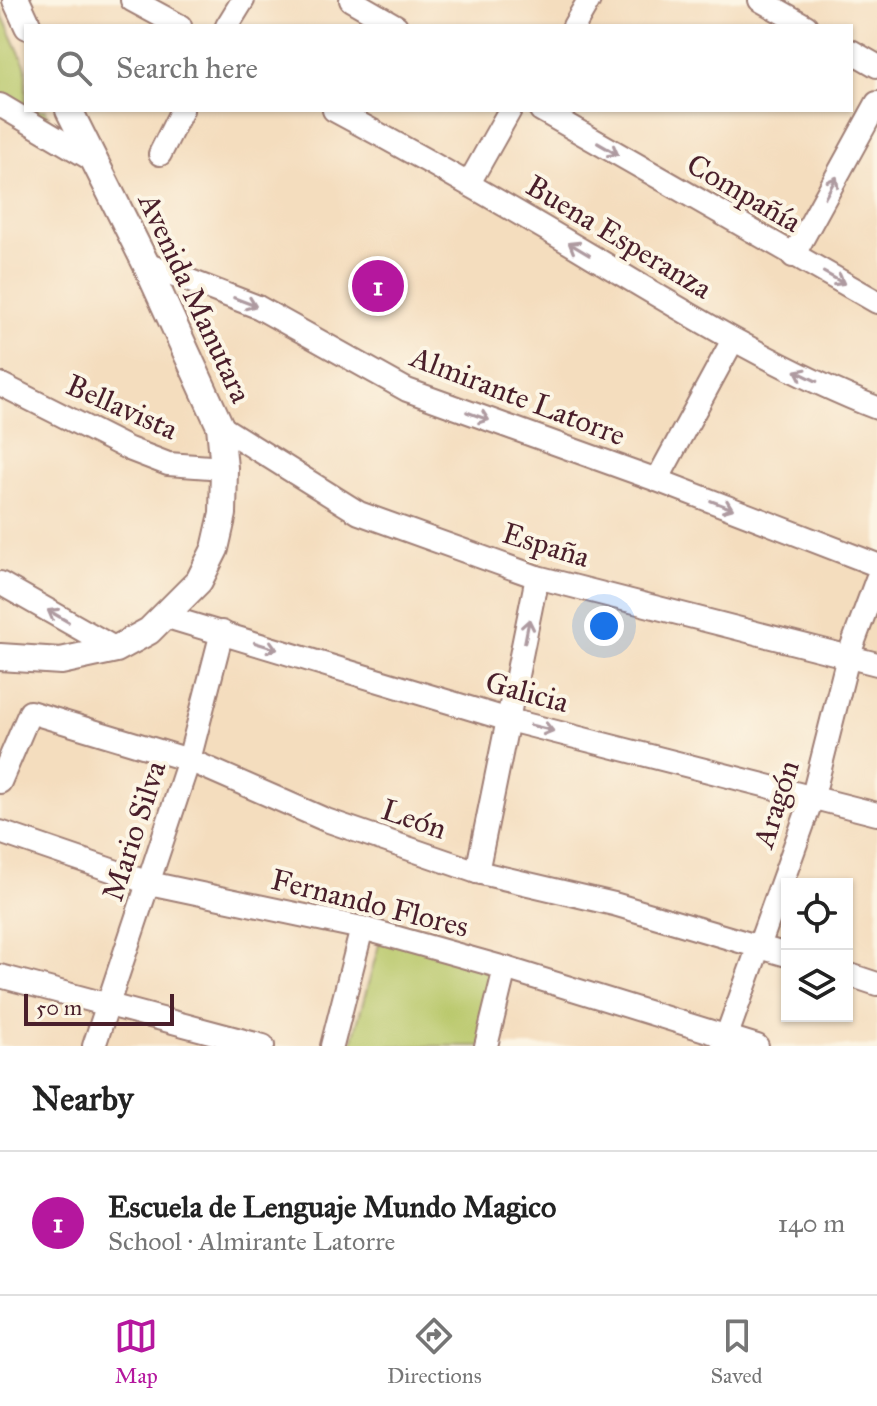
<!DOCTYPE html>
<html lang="en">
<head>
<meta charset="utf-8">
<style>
	:root { --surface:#fff; --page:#f2f2f2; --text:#222; --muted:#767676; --line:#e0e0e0; --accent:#b5179e }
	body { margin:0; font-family:"IM FELL Great Primer",serif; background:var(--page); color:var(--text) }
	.controls { position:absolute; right:24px; bottom:24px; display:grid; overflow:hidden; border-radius:0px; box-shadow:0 2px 6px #0004 }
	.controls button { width:72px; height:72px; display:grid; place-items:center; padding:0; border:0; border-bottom:2px solid var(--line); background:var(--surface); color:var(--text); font:40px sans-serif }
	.scale { position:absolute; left:24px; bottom:20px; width:150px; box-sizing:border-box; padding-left:8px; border:4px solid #4a1f2b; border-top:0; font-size:22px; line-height:28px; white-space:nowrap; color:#4a1f2b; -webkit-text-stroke:6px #fcf5e5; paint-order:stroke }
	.you { position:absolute; left:604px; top:626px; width:28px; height:28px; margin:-20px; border:6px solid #fff; border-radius:50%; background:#1a73e8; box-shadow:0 0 0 12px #1a73e833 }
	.badge { display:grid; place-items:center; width:52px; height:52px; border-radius:50%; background:var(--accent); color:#fff; font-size:26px; font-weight:700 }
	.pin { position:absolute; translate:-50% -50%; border:4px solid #fff; box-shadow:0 2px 8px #0006 }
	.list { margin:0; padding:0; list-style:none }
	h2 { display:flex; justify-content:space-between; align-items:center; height:104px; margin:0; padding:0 32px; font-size:34px }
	h2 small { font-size:26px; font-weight:400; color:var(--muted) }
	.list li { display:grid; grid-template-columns:52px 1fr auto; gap:24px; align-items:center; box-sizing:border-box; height:144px; padding:0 32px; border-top:2px solid var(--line) }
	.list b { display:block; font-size:30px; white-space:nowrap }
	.list p { margin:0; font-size:26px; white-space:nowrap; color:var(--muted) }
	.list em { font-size:26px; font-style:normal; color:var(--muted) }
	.icon { flex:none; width:44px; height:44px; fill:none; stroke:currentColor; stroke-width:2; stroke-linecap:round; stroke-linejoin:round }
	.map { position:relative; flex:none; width:877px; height:1046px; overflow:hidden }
	.search { position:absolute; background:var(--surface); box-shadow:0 2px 6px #0004; left:24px; right:24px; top:24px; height:88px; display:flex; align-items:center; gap:20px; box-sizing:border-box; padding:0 28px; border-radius:0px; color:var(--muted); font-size:30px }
	.sheet { height:248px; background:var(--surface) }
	nav { display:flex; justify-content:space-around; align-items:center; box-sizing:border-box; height:112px; border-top:2px solid var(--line); background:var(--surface); font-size:22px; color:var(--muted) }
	nav a { display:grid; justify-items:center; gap:4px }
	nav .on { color:var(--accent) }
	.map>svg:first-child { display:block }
	.green { fill:#b8c769; stroke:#81734a; stroke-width:2 }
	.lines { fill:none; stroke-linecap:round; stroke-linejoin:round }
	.minor-casing { stroke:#9f7e74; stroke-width:26 }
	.major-casing { stroke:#9f7e74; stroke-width:30 }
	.minor { stroke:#fff; stroke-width:22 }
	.major { stroke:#fff; stroke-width:26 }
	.oneway { stroke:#ae9aa0 }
	.labels { text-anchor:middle; stroke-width:8; stroke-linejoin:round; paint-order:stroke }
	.street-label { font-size:30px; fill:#4a1f2b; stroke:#fcf5e5 }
</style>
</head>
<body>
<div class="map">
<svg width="877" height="1046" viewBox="0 0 877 1046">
	<rect width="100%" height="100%" fill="#fcf5e5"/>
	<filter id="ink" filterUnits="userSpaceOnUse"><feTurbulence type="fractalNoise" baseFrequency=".0125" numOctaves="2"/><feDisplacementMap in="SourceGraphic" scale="16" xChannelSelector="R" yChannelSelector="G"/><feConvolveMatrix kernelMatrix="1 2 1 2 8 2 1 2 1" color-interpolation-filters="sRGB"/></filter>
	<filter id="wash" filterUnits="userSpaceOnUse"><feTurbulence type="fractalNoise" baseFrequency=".006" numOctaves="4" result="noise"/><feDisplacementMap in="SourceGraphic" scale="32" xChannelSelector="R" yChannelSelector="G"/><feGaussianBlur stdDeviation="1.8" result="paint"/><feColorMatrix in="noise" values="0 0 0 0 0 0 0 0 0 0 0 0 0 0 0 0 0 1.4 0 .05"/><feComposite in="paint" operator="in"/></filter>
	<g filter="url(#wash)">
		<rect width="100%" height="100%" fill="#f4ddbe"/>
		<g class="green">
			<path d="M0 10 26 67V110H45L53 128 0 95Z"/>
			<path d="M381 937 502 970 481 1046H351Z"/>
		</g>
	</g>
	<g filter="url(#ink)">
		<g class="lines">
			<g class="minor-casing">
				<g id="minor">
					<path d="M132 0 180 26"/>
					<path d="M351 0 396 26"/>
					<path d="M760 0 806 26"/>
					<path d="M227 26 243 0"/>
					<path d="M574 26 589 0"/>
					<path d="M851 51 877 66"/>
					<path d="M0 105 93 160"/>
					<path d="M334 110C422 157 508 206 593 257 685 312 777 369 877 408"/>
					<path d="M541 110 877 302"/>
					<path d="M160 154 182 110"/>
					<path d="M469 183 510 110"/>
					<path d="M793 256 877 103"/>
					<path d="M146 264 258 307 407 390 657 480 877 565"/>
					<path d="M0 384 129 449 168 464 224 468"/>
					<path d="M220 426 359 513 537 577 877 664"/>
					<path d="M657 480 733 340"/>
					<path d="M0 583 116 649"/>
					<path d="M164 616 509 720 877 814"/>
					<path d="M0 782 30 712 189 760 326 820 477 872 614 904 787 955"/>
					<path d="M0 832 149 883 362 928 505 968 757 1046"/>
					<path d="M477 872 537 577"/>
					<path d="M847 974 877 984"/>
					<path d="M0 976 263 1046"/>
					<path d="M94 1046 189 760 222 632"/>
					<path d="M332 1046 362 928"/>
					<path d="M486 1046 505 968"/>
					<path d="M723 1046 813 796 848 657 877 579"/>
				</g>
			</g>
			<g class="major-casing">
				<g id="major">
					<path d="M16 0 28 26"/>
					<path d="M0 657 61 661 116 649 149 631 199 581 215 549 223 514 224 468 220 426 146 264 69 110"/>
				</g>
			</g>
			<use href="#minor" class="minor"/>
			<use href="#major" class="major"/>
		</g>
		<defs><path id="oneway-shaft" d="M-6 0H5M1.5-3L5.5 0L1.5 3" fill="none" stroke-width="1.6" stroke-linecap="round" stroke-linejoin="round" transform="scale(2)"/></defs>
		<g class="oneway">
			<use href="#oneway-shaft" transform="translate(608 149) rotate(30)"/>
			<use href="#oneway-shaft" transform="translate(831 187) rotate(-61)"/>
			<use href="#oneway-shaft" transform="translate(579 249) rotate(-149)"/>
			<use href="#oneway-shaft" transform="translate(834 278) rotate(29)"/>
			<use href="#oneway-shaft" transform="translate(245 302) rotate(21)"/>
			<use href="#oneway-shaft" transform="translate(806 376) rotate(-154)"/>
			<use href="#oneway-shaft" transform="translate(478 416) rotate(20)"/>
			<use href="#oneway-shaft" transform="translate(722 505) rotate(21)"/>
			<use href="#oneway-shaft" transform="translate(58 616) rotate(-150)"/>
			<use href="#oneway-shaft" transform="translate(527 631) rotate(-79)"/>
			<use href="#oneway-shaft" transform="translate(266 646) rotate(17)"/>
			<use href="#oneway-shaft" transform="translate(542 728) rotate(14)"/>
		</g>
	</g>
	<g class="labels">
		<g class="street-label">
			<text transform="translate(744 193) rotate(30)" y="10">Compañía</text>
			<text transform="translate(619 237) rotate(31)" y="10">Buena Esperanza</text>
			<text transform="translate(195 298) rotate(65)" y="10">Avenida Manutara</text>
			<text transform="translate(518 396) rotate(21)" y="10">Almirante Latorre</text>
			<text transform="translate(122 407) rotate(24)" y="10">Bellavista</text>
			<text transform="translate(546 545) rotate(17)" y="10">España</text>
			<text transform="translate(527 692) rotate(15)" y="10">Galicia</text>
			<text transform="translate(776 804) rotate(-72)" y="10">Aragón</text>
			<text transform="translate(414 819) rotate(19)" y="10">León</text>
			<text transform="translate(134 831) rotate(-72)" y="10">Mario Silva</text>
			<text transform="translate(370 903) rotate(14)" y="10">Fernando Flores</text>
		</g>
	</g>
</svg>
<div class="controls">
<button><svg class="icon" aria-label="locate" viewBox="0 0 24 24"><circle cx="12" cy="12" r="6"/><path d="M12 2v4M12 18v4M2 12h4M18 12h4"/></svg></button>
<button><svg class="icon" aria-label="layers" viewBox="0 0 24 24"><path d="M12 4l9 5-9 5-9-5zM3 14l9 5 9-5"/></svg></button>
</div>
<div class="scale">50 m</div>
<div class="you"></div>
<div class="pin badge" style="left:378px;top:286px">1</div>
<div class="search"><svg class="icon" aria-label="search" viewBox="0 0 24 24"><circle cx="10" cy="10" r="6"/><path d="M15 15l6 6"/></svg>Search here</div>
</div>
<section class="sheet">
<h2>Nearby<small></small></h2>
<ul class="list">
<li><span class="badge">1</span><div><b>Escuela de Lenguaje Mundo Magico</b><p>School · Almirante Latorre</p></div><em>140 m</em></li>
</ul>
</section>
<nav>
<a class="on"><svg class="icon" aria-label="map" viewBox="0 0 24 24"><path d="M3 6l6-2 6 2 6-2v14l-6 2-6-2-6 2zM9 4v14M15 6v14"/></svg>Map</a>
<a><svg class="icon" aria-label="directions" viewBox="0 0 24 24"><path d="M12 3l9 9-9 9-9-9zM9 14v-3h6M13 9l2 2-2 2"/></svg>Directions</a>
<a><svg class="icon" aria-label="saved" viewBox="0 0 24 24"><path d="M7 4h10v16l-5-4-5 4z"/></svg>Saved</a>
</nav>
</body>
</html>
